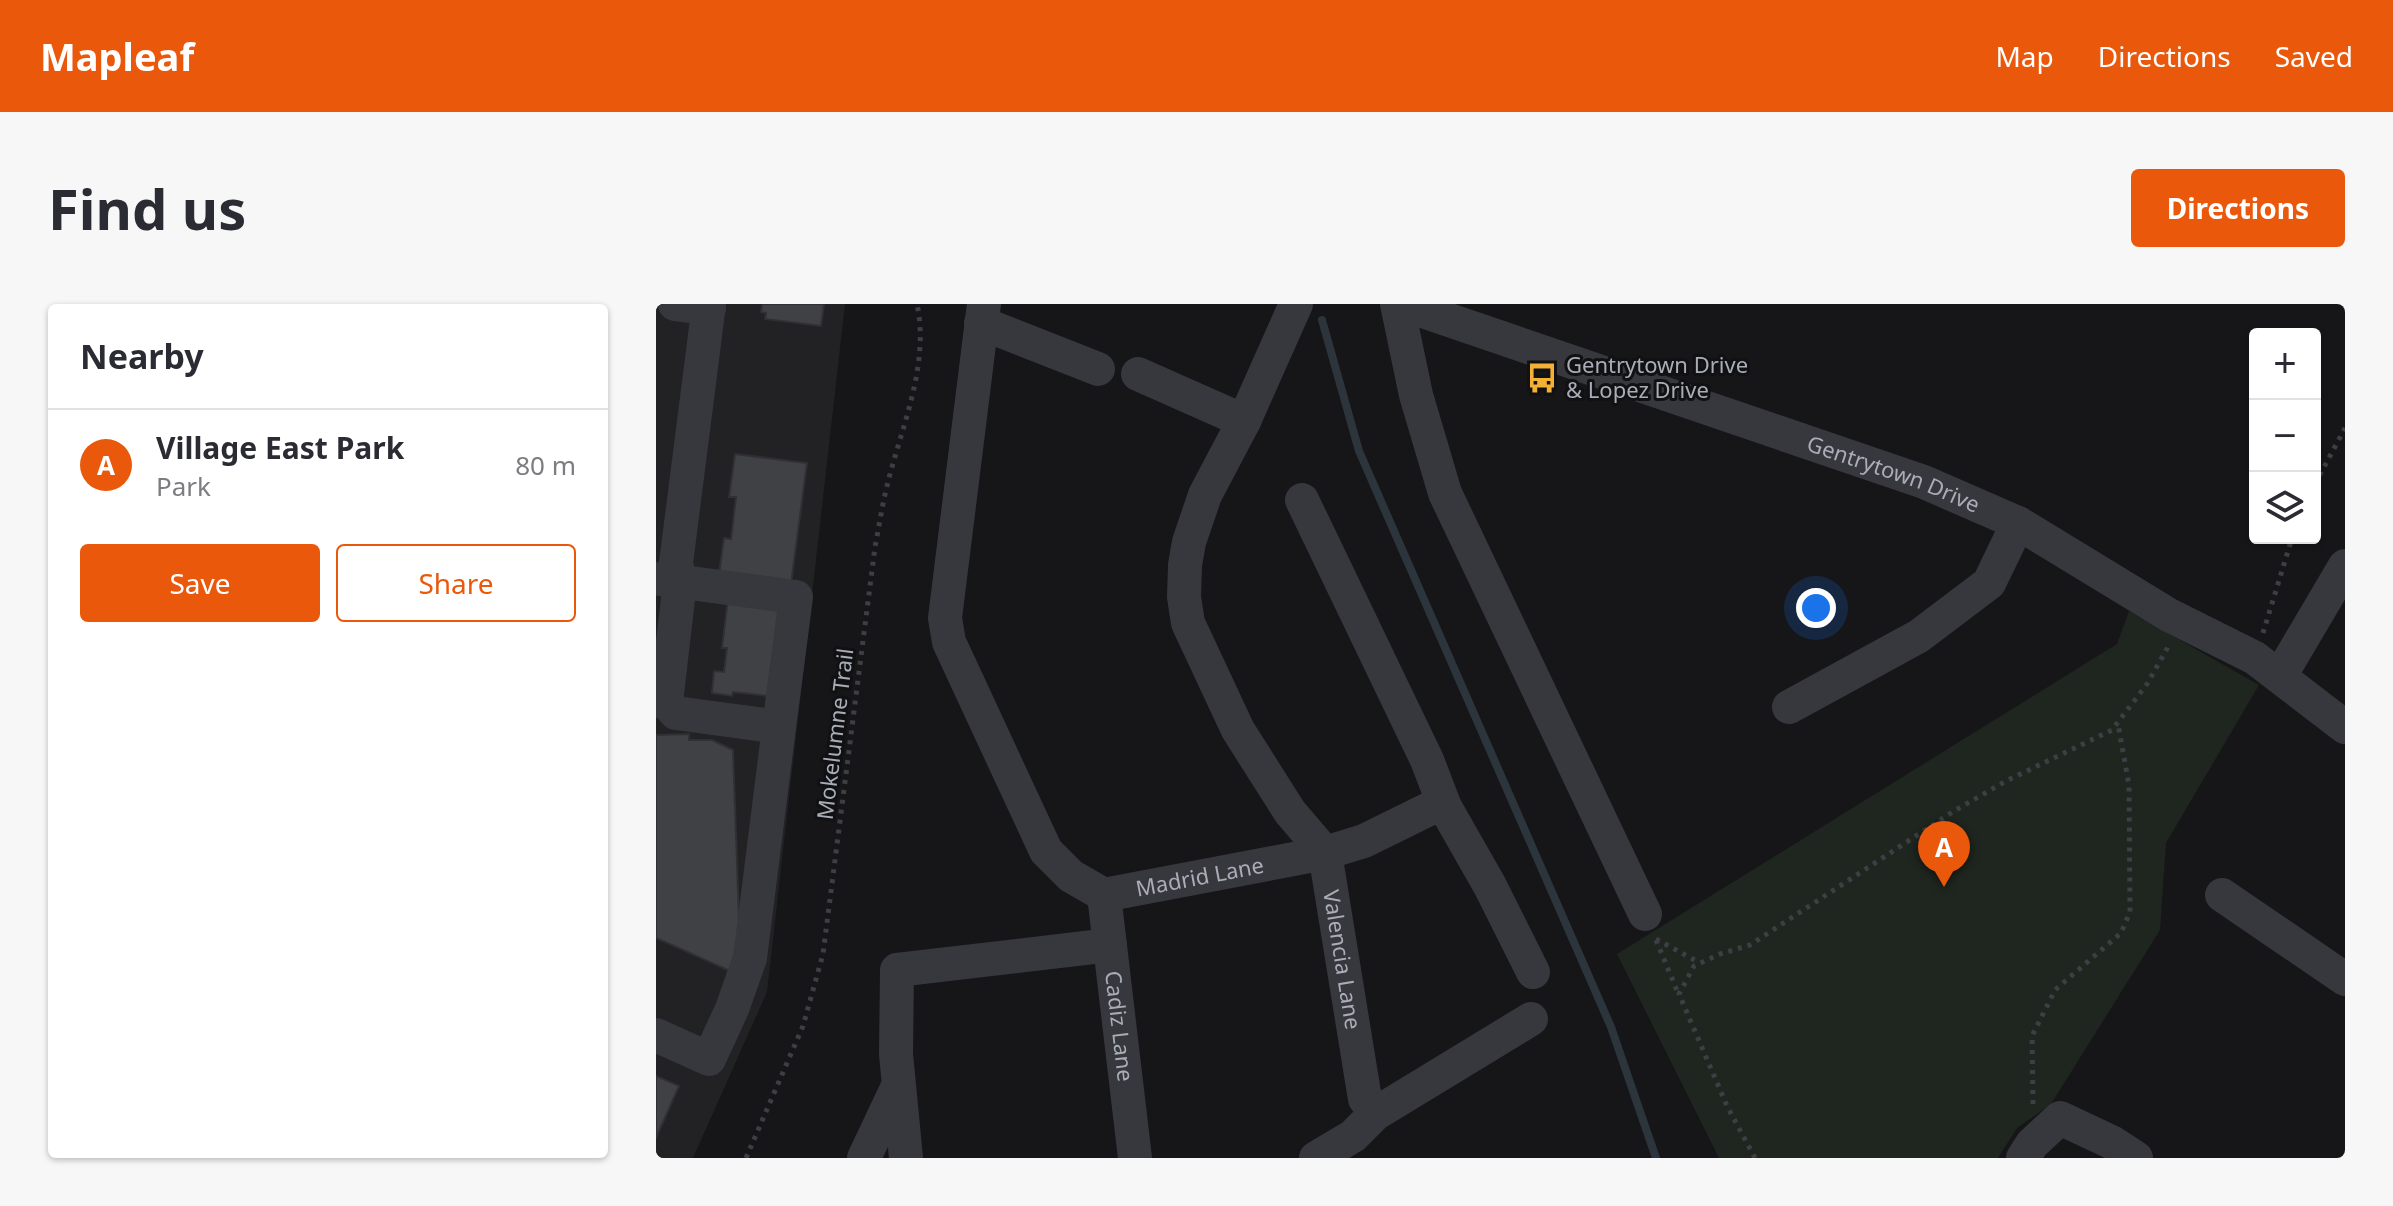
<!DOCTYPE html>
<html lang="en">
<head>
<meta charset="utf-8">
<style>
	:root { --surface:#fff; --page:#f7f7f7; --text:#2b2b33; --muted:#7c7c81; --line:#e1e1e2; --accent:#ea580c }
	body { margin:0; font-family:"Noto Sans",sans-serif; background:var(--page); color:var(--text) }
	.controls { position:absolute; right:24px; top:24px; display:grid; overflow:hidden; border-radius:8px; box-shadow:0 2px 6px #0004 }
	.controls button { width:72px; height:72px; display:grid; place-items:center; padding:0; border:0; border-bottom:2px solid var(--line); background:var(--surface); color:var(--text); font:40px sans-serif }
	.you { position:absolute; left:1160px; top:304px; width:28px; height:28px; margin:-20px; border:6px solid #fff; border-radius:50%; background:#1a73e8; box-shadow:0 0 0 12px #1a73e833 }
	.badge { display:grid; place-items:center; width:52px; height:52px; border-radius:50%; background:var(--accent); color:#fff; font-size:26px; font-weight:700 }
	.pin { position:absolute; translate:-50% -66px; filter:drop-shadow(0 2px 4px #0008) }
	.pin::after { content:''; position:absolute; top:42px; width:28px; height:24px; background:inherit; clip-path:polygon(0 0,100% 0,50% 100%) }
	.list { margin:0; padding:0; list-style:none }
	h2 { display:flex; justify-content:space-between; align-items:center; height:104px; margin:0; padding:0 32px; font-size:34px }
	h2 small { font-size:26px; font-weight:400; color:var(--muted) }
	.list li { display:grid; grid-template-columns:52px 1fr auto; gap:24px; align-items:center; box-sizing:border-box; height:112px; padding:0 32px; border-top:2px solid var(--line) }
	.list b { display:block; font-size:30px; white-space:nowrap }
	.list p { margin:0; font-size:26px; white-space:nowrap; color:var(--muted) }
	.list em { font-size:26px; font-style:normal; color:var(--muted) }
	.actions { display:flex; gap:16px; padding:24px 32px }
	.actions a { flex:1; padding:18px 0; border:2px solid var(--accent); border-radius:8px; text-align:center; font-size:28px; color:var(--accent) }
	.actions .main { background:var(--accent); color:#fff }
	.icon { flex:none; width:44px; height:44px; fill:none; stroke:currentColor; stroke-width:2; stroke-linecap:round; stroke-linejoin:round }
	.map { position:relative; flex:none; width:1689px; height:854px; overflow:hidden; border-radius:8px }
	header { display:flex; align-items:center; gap:48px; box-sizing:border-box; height:112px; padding:0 40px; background:var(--accent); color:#fff }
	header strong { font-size:38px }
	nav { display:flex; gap:44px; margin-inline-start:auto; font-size:28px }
	.intro { display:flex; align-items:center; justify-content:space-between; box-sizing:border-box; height:192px; padding:0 48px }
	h1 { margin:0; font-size:56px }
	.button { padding:20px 36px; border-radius:8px; background:var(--accent); color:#fff; font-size:28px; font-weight:700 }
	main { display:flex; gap:48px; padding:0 48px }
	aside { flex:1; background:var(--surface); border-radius:8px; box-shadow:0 2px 6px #0004 }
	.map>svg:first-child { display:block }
	.built { fill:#222225 }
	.green { fill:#1e261f }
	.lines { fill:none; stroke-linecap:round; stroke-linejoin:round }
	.stream { stroke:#2c353c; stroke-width:8 }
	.building { fill:#404145; stroke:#303034; stroke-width:2 }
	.path { stroke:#3d3f44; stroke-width:5; stroke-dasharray:4 6; stroke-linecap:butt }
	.minor { stroke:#37383d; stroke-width:34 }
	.labels { text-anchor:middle; stroke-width:6; stroke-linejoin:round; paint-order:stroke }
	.poi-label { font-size:22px; fill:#a8adb8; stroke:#111113; text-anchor:start }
	.street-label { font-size:22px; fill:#a8adb8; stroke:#111113 }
</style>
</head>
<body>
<header>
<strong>Mapleaf</strong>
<nav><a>Map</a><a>Directions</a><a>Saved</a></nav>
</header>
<div class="intro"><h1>Find us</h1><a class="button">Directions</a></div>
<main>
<aside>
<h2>Nearby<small></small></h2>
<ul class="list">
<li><span class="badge">A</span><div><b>Village East Park</b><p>Park</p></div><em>80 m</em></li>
</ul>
<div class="actions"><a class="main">Save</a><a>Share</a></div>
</aside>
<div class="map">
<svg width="1689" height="854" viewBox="0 0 1689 854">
	<rect width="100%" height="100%" fill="#161618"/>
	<path class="built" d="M0 0H189L111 688 37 854H0Z"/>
	<path class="green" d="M1473 307 1603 381 1510 539 1504 626 1395 800 1361 824 1342 854H1063L961 650 1461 340Z"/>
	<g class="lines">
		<path class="stream" d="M666 16 703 147 955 723 1000 854"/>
	</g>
	<g class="building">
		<path d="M106 0H168L165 22 109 15 110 9 105 8Z"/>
		<path d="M79 150 151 159 135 280 63 270 68 234 75 235 80 193H73Z"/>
		<path d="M72 294 125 300 121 393 77 388 76 392 56 389 58 367 68 368 71 344H66Z"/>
		<path d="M33 430V436H56L77 446 84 644 74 667 0 634V431Z"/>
		<path d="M0 772 23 782 0 834Z"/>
	</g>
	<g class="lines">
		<g class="path">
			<path d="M1659 180 1689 124"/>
			<path d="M1607 329 1636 234"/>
			<path d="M1000 635 1044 659"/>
			<path d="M1000 636 1022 689"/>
			<path d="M1377 800 1376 732 1399 686 1465 629 1474 608 1473 481 1462 420"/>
			<path d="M90 854 147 722 167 650 219 243C223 223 226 202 231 182 245 124 274 61 261 0"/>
			<path d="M1099 854 1071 802 1023 690 1038 662 1064 650 1094 641 1298 507 1350 477 1456 426 1491 380 1512 343"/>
		</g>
		<g class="minor">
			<path d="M19 0 53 4"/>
			<path id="s1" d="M328 0 289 314 293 338 390 547 415 572 448 591 669 549 708 537 775 504 789 503 834 582 877 668"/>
			<path d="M640 0 588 117 549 191 533 238 529 261 528 293 532 319 582 426 634 508 669 549"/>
			<path d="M741 0 760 91 789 189 989 610"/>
			<path id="s2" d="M746 0 1268 178 1362 219 1513 311 1599 354 1689 423"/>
			<path d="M325 19 442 65"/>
			<path d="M482 70 588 117"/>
			<path d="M646 196 771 456 789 503"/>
			<path d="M4 275 140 293 123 423"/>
			<path d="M1624 372 1689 262"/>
			<path d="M0 397 10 398 24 278 20 259 53 0"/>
			<path d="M1133 403 1263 332 1333 279 1362 219"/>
			<path id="s3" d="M669 549 709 795"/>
			<path id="s4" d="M448 591 479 854"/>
			<path d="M1566 591 1689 675"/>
			<path d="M0 731 53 755 76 705 94 654 123 423 20 409 10 398"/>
			<path d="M208 854 242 782"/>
			<path d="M250 854 240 750 241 666 454 641"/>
			<path d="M660 854 697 832 719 810 875 715"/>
			<path d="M1367 854 1376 840 1404 814 1457 839 1480 854"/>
		</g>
	</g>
	<defs>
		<g id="bus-bare" transform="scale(2.4)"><path d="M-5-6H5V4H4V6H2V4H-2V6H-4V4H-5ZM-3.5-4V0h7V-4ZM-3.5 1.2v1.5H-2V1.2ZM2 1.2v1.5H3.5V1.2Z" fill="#f2b134" stroke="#111113" stroke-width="2.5" paint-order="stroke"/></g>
	</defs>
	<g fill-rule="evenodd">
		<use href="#bus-bare" x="886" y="74"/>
	</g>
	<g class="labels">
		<g class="poi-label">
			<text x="910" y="69">Gentrytown Drive<tspan x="910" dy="25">&amp; Lopez Drive</tspan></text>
		</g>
		<g class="street-label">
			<text dy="8" stroke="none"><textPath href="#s2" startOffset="520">Gentrytown Drive</textPath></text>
			<text transform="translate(179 430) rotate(-83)" y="8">Mokelumne Trail</text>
			<text dy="8" stroke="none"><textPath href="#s1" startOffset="742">Madrid Lane</textPath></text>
			<text dy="8" stroke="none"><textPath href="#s3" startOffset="108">Valencia Lane</textPath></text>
			<text dy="8" stroke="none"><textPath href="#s4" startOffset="132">Cadiz Lane</textPath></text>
		</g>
	</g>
</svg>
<div class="controls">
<button>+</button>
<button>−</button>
<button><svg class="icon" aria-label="layers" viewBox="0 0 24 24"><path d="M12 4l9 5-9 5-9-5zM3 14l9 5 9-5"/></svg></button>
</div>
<div class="you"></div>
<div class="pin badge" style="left:1288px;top:583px">A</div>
</div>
</main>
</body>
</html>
